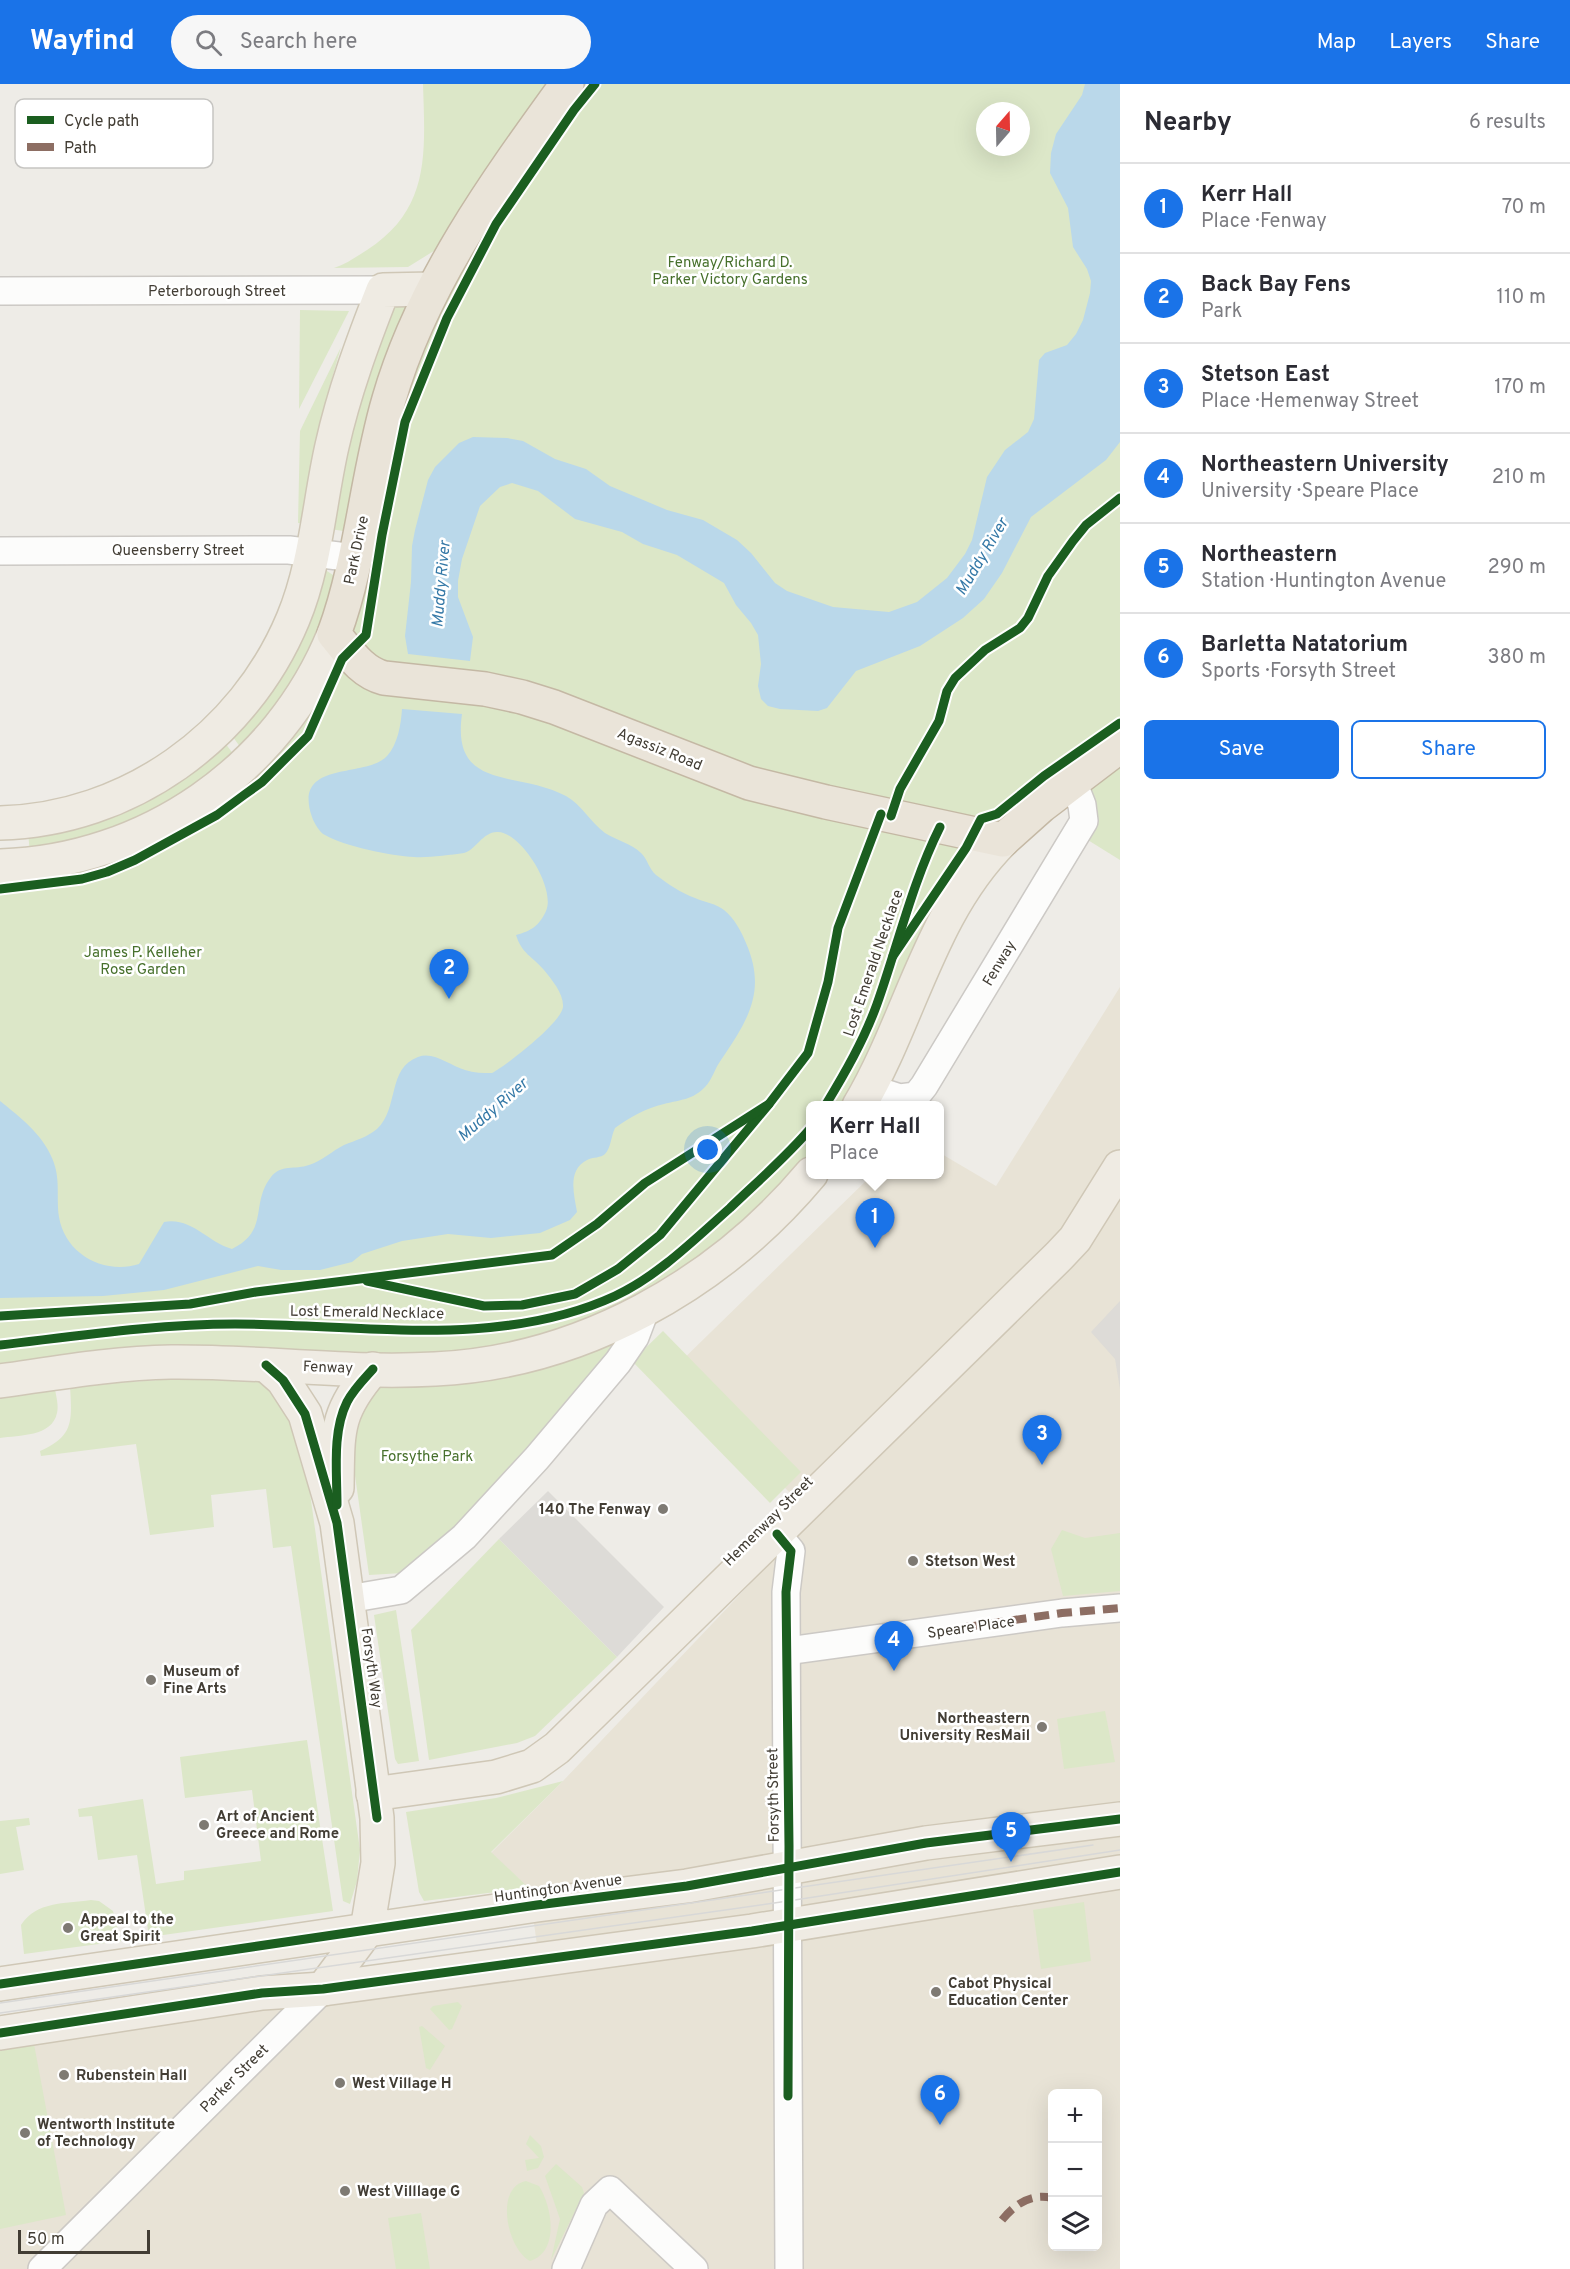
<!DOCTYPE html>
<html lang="en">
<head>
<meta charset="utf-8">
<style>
	:root { --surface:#fff; --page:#f7f7f7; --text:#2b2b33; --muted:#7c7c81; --line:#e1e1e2; --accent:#1a73e8 }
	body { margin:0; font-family:Overpass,sans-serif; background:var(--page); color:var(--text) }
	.controls { position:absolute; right:18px; bottom:18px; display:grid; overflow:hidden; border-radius:9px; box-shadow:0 6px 24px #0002 }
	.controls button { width:54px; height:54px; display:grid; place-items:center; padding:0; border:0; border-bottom:2px solid var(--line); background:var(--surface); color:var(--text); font:30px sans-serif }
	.compass { position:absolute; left:976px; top:18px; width:54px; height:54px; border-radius:50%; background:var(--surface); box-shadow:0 6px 24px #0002; rotate:20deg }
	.scale { position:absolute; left:18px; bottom:15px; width:132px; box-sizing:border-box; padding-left:6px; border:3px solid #423d34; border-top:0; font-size:16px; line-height:21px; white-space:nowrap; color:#423d34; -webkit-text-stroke:4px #fff; paint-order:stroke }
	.you { position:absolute; left:708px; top:1066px; width:21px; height:21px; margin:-15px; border:4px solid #fff; border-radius:50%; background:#1a73e8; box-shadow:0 0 0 9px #1a73e833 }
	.badge { display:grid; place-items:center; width:39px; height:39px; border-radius:50%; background:var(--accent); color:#fff; font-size:20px; font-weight:700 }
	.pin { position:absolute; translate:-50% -50px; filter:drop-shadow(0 2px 3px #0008) }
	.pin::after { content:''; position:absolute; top:32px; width:21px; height:18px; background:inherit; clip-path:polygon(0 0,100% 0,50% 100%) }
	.popup { position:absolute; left:806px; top:1017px; width:138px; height:78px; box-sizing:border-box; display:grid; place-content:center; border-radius:9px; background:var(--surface); filter:drop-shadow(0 2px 4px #0005); font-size:20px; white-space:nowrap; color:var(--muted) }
	.popup b { font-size:22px; color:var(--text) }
	.popup::after { content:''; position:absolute; left:50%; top:100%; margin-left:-12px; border:12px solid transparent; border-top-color:var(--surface) }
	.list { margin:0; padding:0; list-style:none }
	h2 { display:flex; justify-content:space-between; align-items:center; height:78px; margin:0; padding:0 24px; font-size:26px }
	h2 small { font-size:20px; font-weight:400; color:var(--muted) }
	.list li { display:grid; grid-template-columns:39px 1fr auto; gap:18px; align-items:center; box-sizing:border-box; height:90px; padding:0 24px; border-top:2px solid var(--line) }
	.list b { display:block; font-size:22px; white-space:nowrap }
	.list p { margin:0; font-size:20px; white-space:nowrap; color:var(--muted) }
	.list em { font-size:20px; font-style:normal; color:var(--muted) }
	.actions { display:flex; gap:12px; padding:18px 24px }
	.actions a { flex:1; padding:14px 0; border:2px solid var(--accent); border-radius:9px; text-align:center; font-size:21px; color:var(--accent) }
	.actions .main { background:var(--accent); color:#fff }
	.icon { flex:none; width:33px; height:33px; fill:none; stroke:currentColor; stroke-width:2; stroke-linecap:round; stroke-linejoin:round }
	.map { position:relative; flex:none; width:1120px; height:2185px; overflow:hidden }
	header { display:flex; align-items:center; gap:36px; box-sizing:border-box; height:84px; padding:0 30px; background:var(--accent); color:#fff }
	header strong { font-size:28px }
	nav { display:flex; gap:33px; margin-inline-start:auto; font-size:21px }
	.search { width:420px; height:54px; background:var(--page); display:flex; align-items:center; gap:15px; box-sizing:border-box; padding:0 21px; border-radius:33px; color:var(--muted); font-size:22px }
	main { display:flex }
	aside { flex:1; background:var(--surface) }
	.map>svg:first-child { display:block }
	.education { fill:#e8e3d6; fill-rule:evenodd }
	.green { fill:#dce7c8; fill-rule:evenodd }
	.parking { fill:#dddbd7 }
	.water { fill:#bad8ea }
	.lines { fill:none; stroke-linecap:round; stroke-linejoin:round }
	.minor-casing { stroke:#ccc9c5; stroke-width:30 }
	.major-casing { stroke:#cfc7b6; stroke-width:36 }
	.highway-casing { stroke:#c4b8a4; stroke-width:36 }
	.minor { stroke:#fcfcfb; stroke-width:27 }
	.major { stroke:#efebe3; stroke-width:33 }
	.highway { stroke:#eae4d9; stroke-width:33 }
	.tram { stroke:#d8d8d7; stroke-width:1.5 }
	.quiet { stroke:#8d6e63; stroke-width:8; stroke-dasharray:15 8; stroke-linecap:butt }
	.cycleway-casing { stroke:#fff; stroke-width:13 }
	.cycleway { stroke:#1b5e20; stroke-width:9 }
	.poi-dot { fill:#7e7a73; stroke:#fff; stroke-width:2 }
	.labels { text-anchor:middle; stroke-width:5; stroke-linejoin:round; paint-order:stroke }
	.park-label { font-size:15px; fill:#47702c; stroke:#fff }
	.street-label { font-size:15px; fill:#423d34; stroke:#fff }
	.poi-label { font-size:15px; font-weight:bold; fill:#423d34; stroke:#fff; text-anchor:start }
	.water-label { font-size:16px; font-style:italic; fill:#3579a7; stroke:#fff }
	.key { fill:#fff; stroke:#c6c5c2; stroke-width:1.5 }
	.key-label { font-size:16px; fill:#423d34 }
</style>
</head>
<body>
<header>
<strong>Wayfind</strong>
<div class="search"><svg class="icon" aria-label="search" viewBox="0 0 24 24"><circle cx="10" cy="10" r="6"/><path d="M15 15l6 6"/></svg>Search here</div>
<nav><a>Map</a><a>Layers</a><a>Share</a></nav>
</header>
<main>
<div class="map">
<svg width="1120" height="2185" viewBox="0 0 1120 2185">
	<rect width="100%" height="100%" fill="#eeece7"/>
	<path class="education" d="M1120 903V2185H0V1967L268 1922 300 1929 323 1905 539 1875 529 1804 491 1769 563 1697 749 1501 744 1482 804 1423 670 1288 872 1091 940 1090V1069L996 1102ZM1052 2010H1098V2162H1052Z"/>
	<g class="green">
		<path d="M423 0H546L437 165 408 183 334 184C346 180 356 173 367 166 431 125 425 68 423 0Z"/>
		<path d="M573 0H1120V648L998 743 921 731 385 588 351 554V530L384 378 428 240ZM985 27H1021V63H985Z"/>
		<path d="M409 220 350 448 330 445 347 362 386 222Z"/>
		<path d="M300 226 349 227 299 325Z"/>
		<path d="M341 263C331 299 297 409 308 440L298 439 300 347Z"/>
		<path d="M321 483 336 493 313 569 243 667 228 646Z"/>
		<path d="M334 572 445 607 977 758 848 1021 810 1022V1075L691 1188 569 1247 433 1273 0 1285V792L132 765Z"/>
		<path d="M223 656 236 674 157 731 30 770 28 748Z"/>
		<path d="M1120 674V776L1083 753 1089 704Z"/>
		<path d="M663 1247 801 1388 770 1419 632 1277Z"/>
		<path d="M610 1258 617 1265 473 1433 403 1489 369 1491 351 1363 356 1329 371 1303Z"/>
		<path d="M248 1290 271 1298 301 1345 360 1766 357 1797 350 1820 343 1817 291 1462 273 1464 266 1405 211 1411 214 1443 150 1451 136 1360 41 1372 40 1367C74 1352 72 1337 70 1302Z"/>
		<path d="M55 1305C56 1312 59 1322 57 1329 52 1353 19 1351 0 1354V1308Z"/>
		<path d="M1062 1446 1085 1454 1120 1449V1507L1063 1512 1051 1465Z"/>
		<path d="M499 1455 617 1573 535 1652 517 1659 429 1676 411 1546Z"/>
		<path d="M396 1526 419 1677 398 1680 395 1675 374 1531Z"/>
		<path d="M1105 1627 1115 1678 1064 1685 1057 1635Z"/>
		<path d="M307 1656 333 1827 149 1853 137 1771 98 1776 92 1732 79 1733 78 1725 143 1715 156 1800 184 1796V1787L261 1777 252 1706 185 1714 180 1673Z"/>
		<path d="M563 1697 491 1768 529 1804 424 1817 419 1808 406 1728 496 1714Z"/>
		<path d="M29 1734 30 1741 16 1743 24 1786 0 1790V1737Z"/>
		<path d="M91 1816 99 1817 113 1827 121 1857 24 1870 21 1841C37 1817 64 1820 91 1816Z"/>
		<path d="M1084 1818 1091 1877 1041 1885 1033 1826Z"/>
		<path d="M458 1918 462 1922 452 1945 449 1946 430 1925 433 1922Z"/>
		<path d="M422 1942 445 1962 430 1986 426 1984 419 1943Z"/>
		<path d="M34 1960 66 2131 0 2145V1967Z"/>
		<path d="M530 2051 541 2062 544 2073 538 2084 527 2087 525 2076 539 2074 526 2060Z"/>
		<path d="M556 2080 582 2103 584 2109 551 2176 560 2135 545 2092Z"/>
		<path d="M526 2097 539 2102C552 2122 560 2168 530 2177 507 2165 494 2103 526 2097Z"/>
		<path d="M421 2129 430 2185H396L388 2134Z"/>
	</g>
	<g class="parking">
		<path d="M1120 1217V1305L1115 1275 1091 1248Z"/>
		<path d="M548 1407 664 1523 617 1573 499 1455Z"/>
	</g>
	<g class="water">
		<path d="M1085 0H1120V358L1106 376 1031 433 1002 489 984 515 963 534 920 562 856 587 827 624 818 627 780 625 768 622 761 615 758 602 761 580 758 551 751 539 736 521 724 499 677 471 643 460 622 448 575 435 538 407 512 399 500 403 480 422 462 475 458 497V513L473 553 470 577 408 570 405 552 411 498 412 462 415 446 428 396 435 383 459 359 473 353 507 354 523 357 555 375 586 385 610 402 667 426 703 436 737 456 751 469 775 499 787 507 833 523 889 528 917 518 947 494 965 470 972 456 987 393 1005 366 1028 348 1034 335 1039 276 1045 269 1067 261 1076 250 1083 236 1090 209 1091 197 1087 185 1073 163 1068 124 1050 89 1051 69 1056 50 1082 11Z"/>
		<path d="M402 625 462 630C451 708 518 686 566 712 582 721 590 738 605 749 616 756 632 760 641 769 647 774 649 785 656 791 668 800 681 809 695 814 704 818 717 820 724 826 735 835 741 847 746 859 767 907 748 936 721 976 715 984 712 996 705 1003 693 1016 679 1016 664 1020 646 1024 630 1033 615 1044 611 1052 611 1064 605 1070 601 1074 593 1073 587 1076 567 1086 574 1110 577 1128L570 1136 540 1149 491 1154 448 1150 402 1157 362 1170 352 1178 320 1186H281L258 1182 164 1206 103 1212 0 1214V1017C20 1033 42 1050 52 1074 61 1094 56 1112 59 1133 65 1170 104 1191 139 1180L164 1138C192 1133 207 1158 232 1165 270 1146 250 1120 271 1093 281 1080 295 1086 309 1081 322 1077 332 1067 344 1061 356 1056 366 1054 377 1045 399 1025 387 984 418 973 434 967 450 982 465 986 474 989 483 989 492 989 507 981 561 939 563 923 564 910 552 896 544 886 532 872 522 870 516 851 531 847 539 842 546 827 556 805 522 749 498 748 483 747 476 766 464 769 449 771 428 774 414 773 392 772 343 762 325 751 320 749 314 739 312 733 292 675 366 695 387 672 398 660 401 640 402 625Z"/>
	</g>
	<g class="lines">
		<g class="minor-casing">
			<g id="minor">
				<path d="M0 207 383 206"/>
				<path d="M0 467 289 466 355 474"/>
				<path d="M869 1004 900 1014 916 1012 924 1002 1084 737 1082 721 1073 698"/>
				<path d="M777 1450 791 1467 786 1508 789 2185"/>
				<path d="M348 1515 401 1506 464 1453 537 1374 618 1278 635 1253 646 1224"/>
				<path d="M787 1567 1062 1529 1120 1524"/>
				<path d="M42 2185 323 1905"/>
				<path d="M566 2185 594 2121 610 2106 694 2185"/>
			</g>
		</g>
		<g class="major-casing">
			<g id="major">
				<path d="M0 739C128 736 244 653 293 535 316 480 319 419 332 362 344 308 363 257 383 206L433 205"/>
				<path d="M0 782C146 778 279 686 334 550"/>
				<path d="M859 1022C911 934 929 830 1003 756"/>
				<path d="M266 1281 283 1296 305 1330 337 1439 377 1734 378 1779 367 1846"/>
				<path d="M0 1297C57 1289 114 1279 171 1278 259 1277 347 1290 435 1285 581 1278 718 1201 811 1090"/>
				<path d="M337 1404C338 1347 335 1329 373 1285"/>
				<path d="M373 1710 496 1693 532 1682 557 1664 1059 1172 1075 1155 1120 1083"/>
				<path d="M0 1900 537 1821 687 1802 926 1759 1120 1735"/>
				<path d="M323 1905 367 1846 376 1838"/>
				<path d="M0 1949 262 1909 323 1905 752 1847 1120 1788"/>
			</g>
		</g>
		<g class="highway-casing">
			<path id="highway" d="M567 0C496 98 423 198 389 315 366 393 362 474 334 550 349 568 361 588 384 594L485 605 522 613 554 623 749 699 826 718 1003 756 1041 722 1120 662"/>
		</g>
		<use href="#minor" class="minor"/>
		<use href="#major" class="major"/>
		<use href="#highway" class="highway"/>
		<g class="tram">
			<path d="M0 1919 1093 1761"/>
			<path d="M0 1929 788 1817 1120 1766"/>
		</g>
		<g class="quiet">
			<path d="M966 1543 1062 1529 1120 1524"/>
			<path d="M1002 2136C1015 2120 1031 2109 1052 2114"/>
		</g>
		<g class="cycleway-casing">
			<g id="cycleway">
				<path d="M891 732 900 705 939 637 947 607 955 594 985 566 1020 544 1028 534 1048 492 1073 457 1086 441 1120 414"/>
				<path d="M0 805 82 795 107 788 135 776 217 731 244 711 262 698 308 652 342 575 366 551 382 451 405 338 447 234 496 140 574 26 595 0"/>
				<path d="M893 872 966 764 981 735 997 730 1044 692 1120 639"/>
				<path d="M825 1022C845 989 864 956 877 920 898 861 912 799 940 743"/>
				<path d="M367 1197 484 1222 522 1221 575 1210 618 1185 660 1151 769 1020 808 969 828 898 838 844 881 730"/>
				<path d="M0 1232 190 1220 256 1208 552 1171 597 1140 645 1099 769 1020"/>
				<path d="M0 1261C77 1252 157 1240 235 1240 359 1240 498 1266 615 1212 658 1192 695 1155 730 1124 757 1098 786 1073 810 1045"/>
				<path d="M266 1281 283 1296 305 1330 337 1439 377 1734"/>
				<path d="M337 1421C337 1388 332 1348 347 1318 353 1306 364 1295 373 1285"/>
				<path d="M777 1450 791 1467 786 1508 789 1762 788 2012"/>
				<path d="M0 1900 537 1821 687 1802 926 1759 1120 1735"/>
				<path d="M0 1949 262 1909 323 1905 752 1847 1120 1788"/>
			</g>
		</g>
		<use href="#cycleway" class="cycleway"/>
	</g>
	<g class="poi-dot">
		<circle cx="663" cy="1425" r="6"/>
		<circle cx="913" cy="1477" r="6"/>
		<circle cx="151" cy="1596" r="6"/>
		<circle cx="1042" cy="1643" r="6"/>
		<circle cx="204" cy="1741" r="6"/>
		<circle cx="68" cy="1844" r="6"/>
		<circle cx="936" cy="1908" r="6"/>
		<circle cx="64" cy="1991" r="6"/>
		<circle cx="340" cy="1999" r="6"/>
		<circle cx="25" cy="2049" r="6"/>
		<circle cx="345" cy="2107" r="6"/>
	</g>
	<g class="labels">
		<g class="park-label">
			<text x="730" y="183">Fenway/Richard D.<tspan x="730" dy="17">Parker Victory Gardens</tspan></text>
			<text x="143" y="873">James P. Kelleher<tspan x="143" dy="17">Rose Garden</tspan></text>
			<text x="427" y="1377">Forsythe Park</text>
		</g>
		<g class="street-label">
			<text x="217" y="212">Peterborough Street</text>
			<text x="178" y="471">Queensberry Street</text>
			<text transform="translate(356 466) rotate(-78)" y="5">Park Drive</text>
			<text transform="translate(660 665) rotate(22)" y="5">Agassiz Road</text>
			<text transform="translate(873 879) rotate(-71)" y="5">Lost Emerald Necklace</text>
			<text transform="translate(999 879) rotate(-59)" y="5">Fenway</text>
			<text transform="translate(367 1228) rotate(1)" y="5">Lost Emerald Necklace</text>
			<text transform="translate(328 1283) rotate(2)" y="5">Fenway</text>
			<text transform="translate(768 1437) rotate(-45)" y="5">Hemenway Street</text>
			<text transform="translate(971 1543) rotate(-8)" y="5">Speare Place</text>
			<text transform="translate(372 1584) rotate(82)" y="5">Forsyth Way</text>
			<text transform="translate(773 1711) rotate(-91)" y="5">Forsyth Street</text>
			<text transform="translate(558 1804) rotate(-8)" y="5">Huntington Avenue</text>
			<text transform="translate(234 1994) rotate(-45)" y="5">Parker Street</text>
		</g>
		<g class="poi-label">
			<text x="651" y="1430" text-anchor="end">140 The Fenway</text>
			<text x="925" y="1482">Stetson West</text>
			<text x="163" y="1592">Museum of<tspan x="163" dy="17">Fine Arts</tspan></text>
			<text x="1030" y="1639" text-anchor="end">Northeastern<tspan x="1030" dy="17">University ResMail</tspan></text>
			<text x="216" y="1737">Art of Ancient<tspan x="216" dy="17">Greece and Rome</tspan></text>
			<text x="80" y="1840">Appeal to the<tspan x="80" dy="17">Great Spirit</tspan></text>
			<text x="948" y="1904">Cabot Physical<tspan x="948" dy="17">Education Center</tspan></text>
			<text x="76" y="1996">Rubenstein Hall</text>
			<text x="352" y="2004">West Village H</text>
			<text x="37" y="2045">Wentworth Institute<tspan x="37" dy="17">of Technology</tspan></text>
			<text x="357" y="2112">West Villlage G</text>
		</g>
		<g class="water-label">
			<text transform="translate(981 472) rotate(-59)" y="6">Muddy River</text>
			<text transform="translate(440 500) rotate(-85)" y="6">Muddy River</text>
			<text transform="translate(492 1025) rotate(-41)" y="6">Muddy River</text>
		</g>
	</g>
	<rect x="15" y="15" width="198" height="69" rx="9" class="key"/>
	<rect x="27" y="32" width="27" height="8" fill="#1b5e20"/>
	<rect x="27" y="59" width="27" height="8" fill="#8d6e63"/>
	<g class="key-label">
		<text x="64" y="42">Cycle path</text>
		<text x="64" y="69">Path</text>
	</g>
</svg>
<div class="controls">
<button>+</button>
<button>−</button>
<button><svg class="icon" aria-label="layers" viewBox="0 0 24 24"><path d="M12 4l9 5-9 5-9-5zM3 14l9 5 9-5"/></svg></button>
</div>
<svg class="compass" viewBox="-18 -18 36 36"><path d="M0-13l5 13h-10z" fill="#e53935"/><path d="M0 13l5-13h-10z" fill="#7c7c81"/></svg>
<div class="scale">50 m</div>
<div class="you"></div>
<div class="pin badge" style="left:875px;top:1164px">1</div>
<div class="popup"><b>Kerr Hall</b>Place</div>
<div class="pin badge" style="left:449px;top:915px">2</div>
<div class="pin badge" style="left:1042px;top:1381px">3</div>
<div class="pin badge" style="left:894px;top:1587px">4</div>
<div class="pin badge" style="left:1011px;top:1778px">5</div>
<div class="pin badge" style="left:940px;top:2041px">6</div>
</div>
<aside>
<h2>Nearby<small>6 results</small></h2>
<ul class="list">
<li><span class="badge">1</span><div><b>Kerr Hall</b><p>Place · Fenway</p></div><em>70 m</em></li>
<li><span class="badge">2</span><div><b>Back Bay Fens</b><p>Park</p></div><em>110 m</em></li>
<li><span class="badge">3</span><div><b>Stetson East</b><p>Place · Hemenway Street</p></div><em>170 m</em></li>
<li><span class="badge">4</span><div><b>Northeastern University</b><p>University · Speare Place</p></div><em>210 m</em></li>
<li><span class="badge">5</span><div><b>Northeastern</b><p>Station · Huntington Avenue</p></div><em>290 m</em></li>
<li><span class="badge">6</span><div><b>Barletta Natatorium</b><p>Sports · Forsyth Street</p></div><em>380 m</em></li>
</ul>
<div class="actions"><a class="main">Save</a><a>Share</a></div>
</aside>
</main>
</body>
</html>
